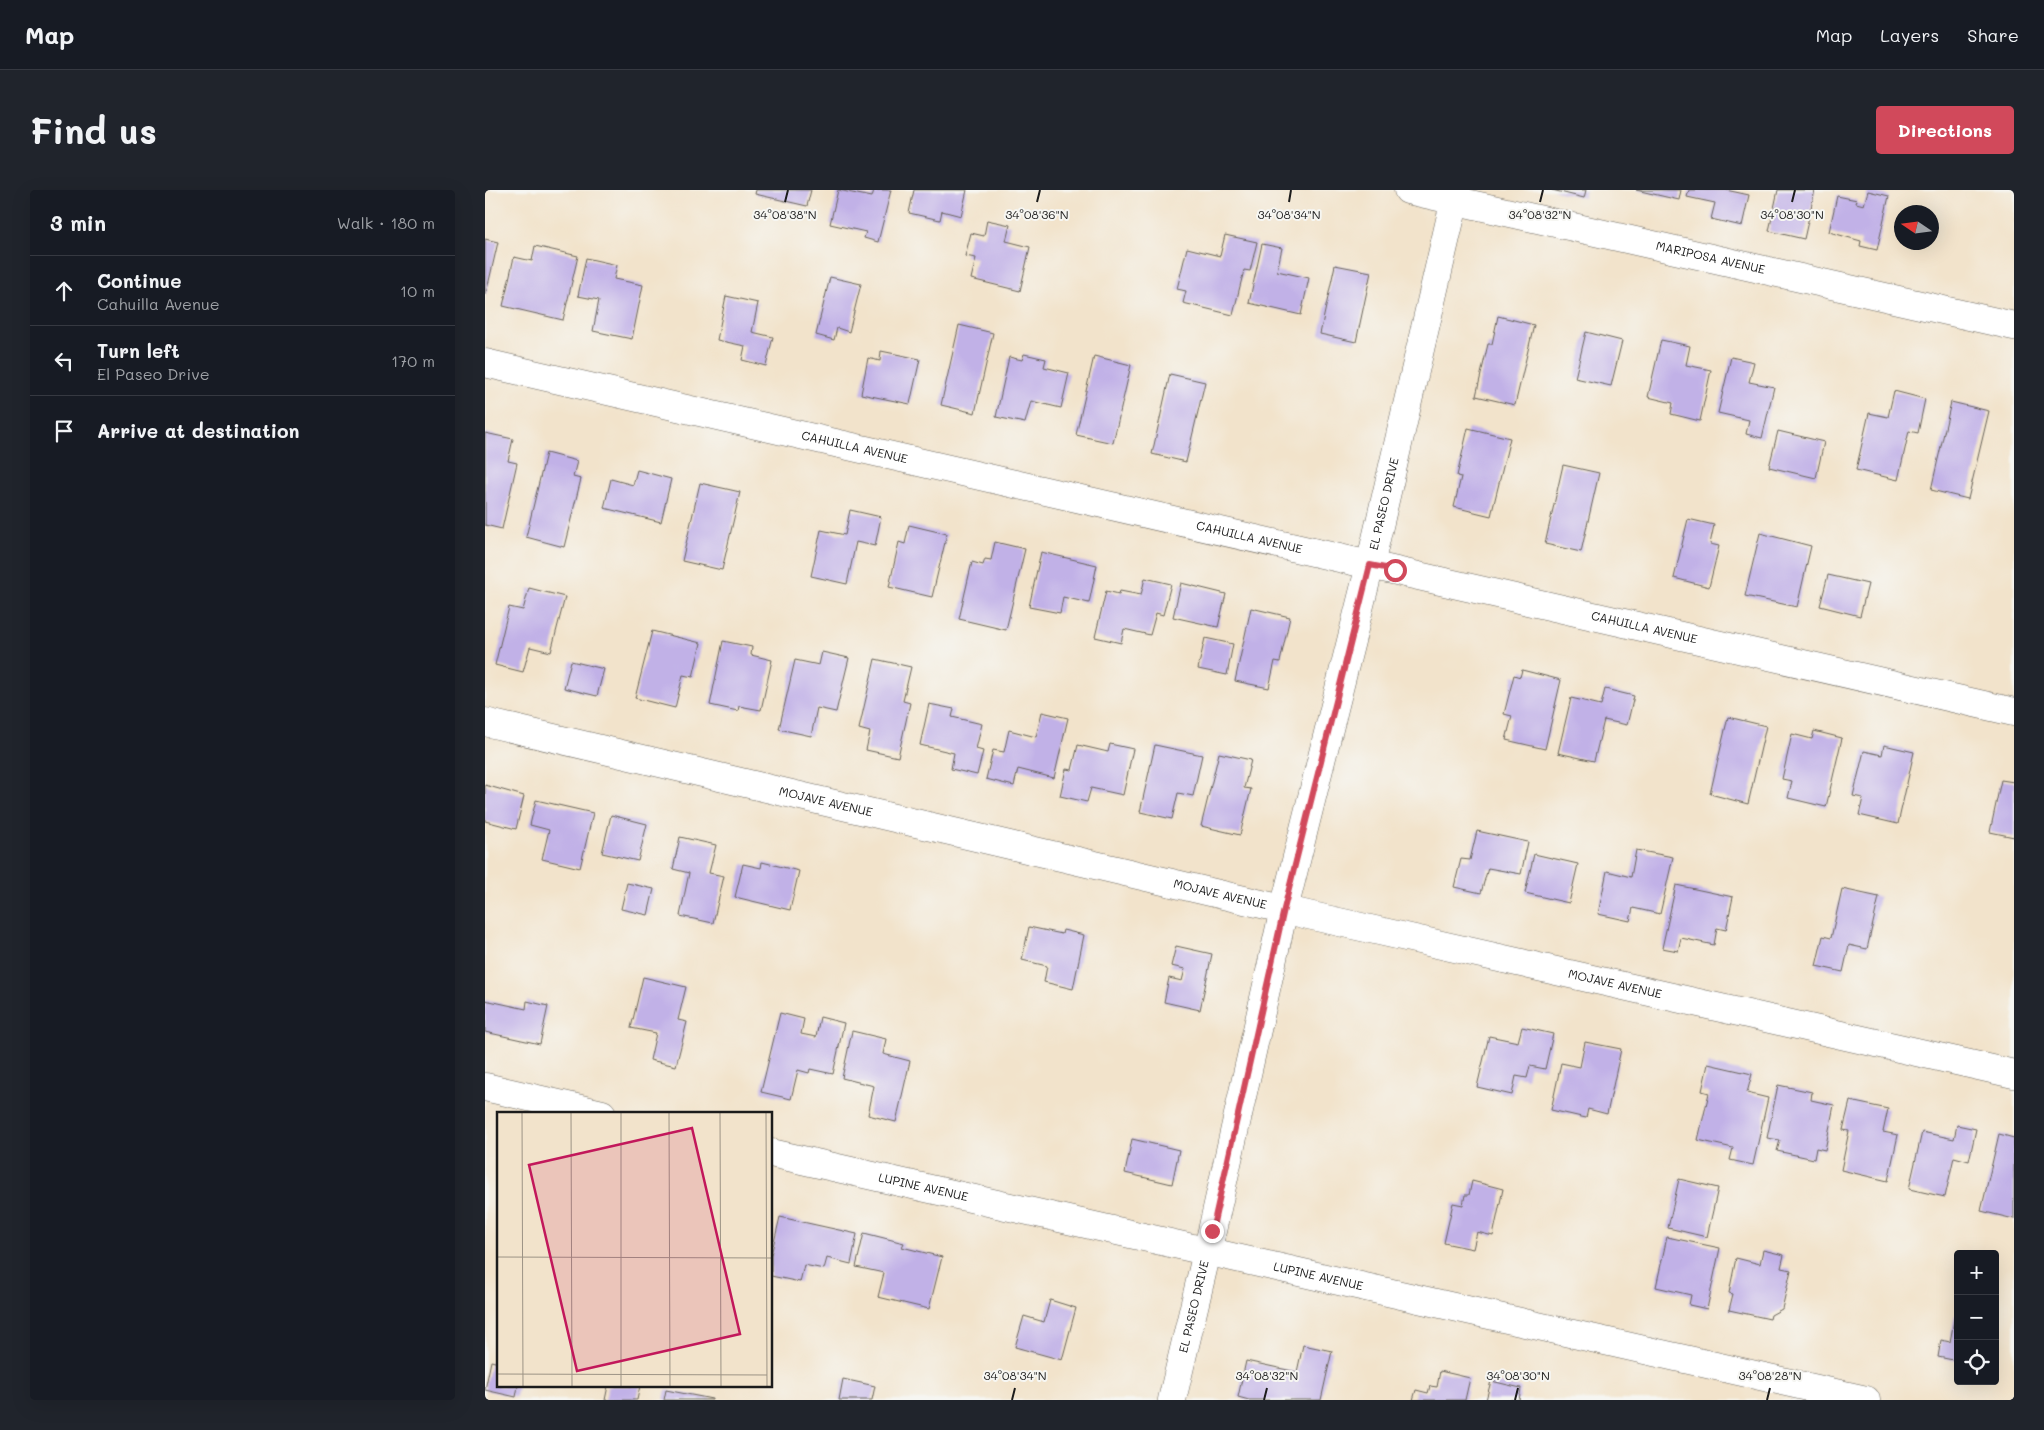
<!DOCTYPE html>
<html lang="en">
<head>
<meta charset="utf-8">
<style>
	:root { --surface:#171b24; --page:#20242c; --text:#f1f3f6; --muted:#9ea1a6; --line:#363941; --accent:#d1495b }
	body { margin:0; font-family:Mali,sans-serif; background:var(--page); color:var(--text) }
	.controls { position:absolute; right:15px; bottom:15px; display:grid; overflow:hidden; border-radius:5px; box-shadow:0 5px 20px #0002 }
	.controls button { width:45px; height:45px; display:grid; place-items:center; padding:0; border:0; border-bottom:1px solid var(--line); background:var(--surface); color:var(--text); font:25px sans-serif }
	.compass { position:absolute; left:1409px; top:15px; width:45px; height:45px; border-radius:50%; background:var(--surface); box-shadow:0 5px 20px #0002; rotate:283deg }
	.stop { position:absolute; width:15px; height:15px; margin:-11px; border:4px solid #d1495b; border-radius:50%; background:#fff }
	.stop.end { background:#d1495b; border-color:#fff; box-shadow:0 1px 5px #0008 }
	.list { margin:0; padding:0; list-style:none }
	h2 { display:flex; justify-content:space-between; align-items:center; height:65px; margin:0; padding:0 20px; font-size:21px }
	h2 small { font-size:16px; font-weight:400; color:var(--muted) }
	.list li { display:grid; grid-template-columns:32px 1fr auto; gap:15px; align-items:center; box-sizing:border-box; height:70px; padding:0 20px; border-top:1px solid var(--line) }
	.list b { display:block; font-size:19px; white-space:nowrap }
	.list p { margin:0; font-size:16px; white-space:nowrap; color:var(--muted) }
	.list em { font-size:16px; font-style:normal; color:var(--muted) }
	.icon { flex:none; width:28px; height:28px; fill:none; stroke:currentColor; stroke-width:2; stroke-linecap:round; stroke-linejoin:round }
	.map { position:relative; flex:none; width:1529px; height:1210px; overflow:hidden; border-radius:5px }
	header { display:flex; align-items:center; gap:30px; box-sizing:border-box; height:70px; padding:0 25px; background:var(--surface); border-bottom:1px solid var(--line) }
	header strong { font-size:24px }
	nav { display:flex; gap:28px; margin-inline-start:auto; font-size:18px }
	.intro { display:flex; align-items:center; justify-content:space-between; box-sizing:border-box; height:120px; padding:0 30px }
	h1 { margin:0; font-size:35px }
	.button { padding:12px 22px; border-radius:5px; background:var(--accent); color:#fff; font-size:18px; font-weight:700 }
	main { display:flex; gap:30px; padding:0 30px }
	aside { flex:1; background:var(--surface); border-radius:5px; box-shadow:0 5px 20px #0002 }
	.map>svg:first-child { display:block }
	.building { fill:#c1b1e7 }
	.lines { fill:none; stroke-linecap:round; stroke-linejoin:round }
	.street-casing { stroke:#676259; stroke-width:29 }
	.secondary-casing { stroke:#676259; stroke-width:29 }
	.street { stroke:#fff; stroke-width:28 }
	.secondary { stroke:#fff; stroke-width:28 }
	.route { stroke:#d1495b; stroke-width:6 }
	.ticks { fill:none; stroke:#1c1c1c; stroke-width:2 }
	.labels { text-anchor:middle; stroke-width:4; stroke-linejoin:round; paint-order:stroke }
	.street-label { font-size:12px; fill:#1c1c1c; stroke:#f6f6f2 }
	.inset-road { fill:none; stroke:#9c9385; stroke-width:1 }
	.view { fill:#c2185b; fill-opacity:0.15; stroke:#c2185b; stroke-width:2.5 }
	.inset-edge { fill:none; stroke:#1c1c1c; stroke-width:2.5 }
	.ticks-label { font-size:12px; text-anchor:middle; fill:#1c1c1c; stroke:#f6f6f2; stroke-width:4; stroke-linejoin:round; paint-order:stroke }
</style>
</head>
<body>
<header>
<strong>Map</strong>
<nav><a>Map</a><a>Layers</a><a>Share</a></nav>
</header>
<div class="intro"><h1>Find us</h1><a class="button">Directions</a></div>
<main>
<aside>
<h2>3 min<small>Walk · 180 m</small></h2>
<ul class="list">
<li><svg class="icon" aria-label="ahead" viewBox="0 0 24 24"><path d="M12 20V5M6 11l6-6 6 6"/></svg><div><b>Continue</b><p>Cahuilla Avenue</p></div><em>10 m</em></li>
<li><svg class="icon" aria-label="left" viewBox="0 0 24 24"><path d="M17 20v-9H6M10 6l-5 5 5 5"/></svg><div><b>Turn left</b><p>El Paseo Drive</p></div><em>170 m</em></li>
<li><svg class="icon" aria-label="arrive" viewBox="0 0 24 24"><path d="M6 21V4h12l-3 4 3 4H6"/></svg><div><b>Arrive at destination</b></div></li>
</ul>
</aside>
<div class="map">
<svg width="1529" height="1210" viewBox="0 0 1529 1210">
	<rect width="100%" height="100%" fill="#f6f6f2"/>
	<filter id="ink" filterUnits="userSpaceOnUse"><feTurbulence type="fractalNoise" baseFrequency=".02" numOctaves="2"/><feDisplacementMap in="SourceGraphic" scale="10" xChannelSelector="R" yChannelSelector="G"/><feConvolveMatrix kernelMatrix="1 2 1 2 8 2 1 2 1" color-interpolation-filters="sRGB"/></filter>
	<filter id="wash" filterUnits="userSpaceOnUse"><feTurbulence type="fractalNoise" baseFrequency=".0096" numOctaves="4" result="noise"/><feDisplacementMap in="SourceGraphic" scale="20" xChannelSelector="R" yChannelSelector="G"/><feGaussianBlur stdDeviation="1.12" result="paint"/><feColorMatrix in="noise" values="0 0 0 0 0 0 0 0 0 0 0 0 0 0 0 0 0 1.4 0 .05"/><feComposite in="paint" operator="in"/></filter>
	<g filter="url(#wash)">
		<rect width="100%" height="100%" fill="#f2e3cb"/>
		<g id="blocks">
			<g class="building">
				<path d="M271 0H326L322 16 270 4Z"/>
				<path d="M353 0 387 7 389 0H406L393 52 379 48 381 42 345 34Z"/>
				<path d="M429 0H482L476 26 457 21 455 30 424 23Z"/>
				<path d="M1067 0H1101L1099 8Z"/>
				<path d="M1151 0H1196L1194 10Z"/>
				<path d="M1204 0H1241L1264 5 1257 36 1226 29 1230 13 1202 7Z"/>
				<path d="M1293 0H1330L1319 49 1284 41Z"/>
				<path d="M1383 1 1404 6 1392 60 1375 56 1376 51 1344 42 1352 6 1372 10 1371 13 1379 15Z"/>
				<path d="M502 30 525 35 521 51 545 57 535 101 486 89 491 68 480 66 486 43 499 46Z"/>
				<path d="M740 45 772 52 765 81 759 80 748 125 698 113 701 101 692 99 702 58 735 66Z"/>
				<path d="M0 49 13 52 1 104H0Z"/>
				<path d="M777 54 797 58 792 81 824 88 816 125 764 113Z"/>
				<path d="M50 56 93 66 78 130 18 116 29 67 47 71Z"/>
				<path d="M101 68 132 75 129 89 158 95 147 149 108 141 114 110 93 106Z"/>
				<path d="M850 75 886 82 871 152 835 144Z"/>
				<path d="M345 87 376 94 364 142 352 138 349 150 331 145Z"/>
				<path d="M241 106 273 113 267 142 288 147 281 176 257 170 260 156 232 150Z"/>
				<path d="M1013 126 1049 135 1030 215 991 206 1003 154H1007Z"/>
				<path d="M474 135 508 143 490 223 456 215Z"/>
				<path d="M1101 142 1137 151 1126 196 1090 188Z"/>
				<path d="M1176 150 1205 156 1201 175 1226 180 1215 231 1186 224 1188 213 1163 207Z"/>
				<path d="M396 161 435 169 425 214 376 204 383 168 395 171Z"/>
				<path d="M539 164 561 169 559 177 584 183 576 218 546 211 540 233 511 227 524 167 537 170Z"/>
				<path d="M609 166 646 175 628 253 591 245Z"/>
				<path d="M1246 167 1269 172 1264 192 1289 197 1277 248 1261 244 1264 230 1233 223Z"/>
				<path d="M685 184 720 192 701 272 667 264Z"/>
				<path d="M1409 201 1440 209 1433 243 1424 241 1413 290 1371 280 1384 223 1403 227Z"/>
				<path d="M1466 212 1504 221 1483 309 1446 300Z"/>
				<path d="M983 238 1025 248 1006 326 969 317 976 287 972 286Z"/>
				<path d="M1293 241 1339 252 1331 288 1284 277Z"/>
				<path d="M0 243 28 249 23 271 32 273 17 339 0 335Z"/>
				<path d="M61 263 92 271 88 287 96 289 79 357 41 347Z"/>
				<path d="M1078 275 1114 283 1096 362 1060 354Z"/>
				<path d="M152 280 186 289 176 332 119 318 126 289 148 295Z"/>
				<path d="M215 293 255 302 237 380 197 371Z"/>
				<path d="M365 320 396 327 390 356 371 352 362 394 326 386 336 340 360 345Z"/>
				<path d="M1203 329 1229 335 1225 354 1234 356 1224 397 1189 388Z"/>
				<path d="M424 335 462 344 447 407 404 397 414 352 420 354Z"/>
				<path d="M1275 343 1326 356 1312 417 1260 406Z"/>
				<path d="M510 352 540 359 521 440 474 429 487 372 498 375 500 369 506 370Z"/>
				<path d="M556 362 612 375 604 413 578 407 575 423 544 417Z"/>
				<path d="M1343 385 1383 394 1375 426 1335 416Z"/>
				<path d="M660 388 686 394 678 425 671 423 665 445 639 439 636 453 610 447 621 401 634 404 635 401 656 405Z"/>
				<path d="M696 393 741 404 733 437 688 427Z"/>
				<path d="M44 398 80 407 66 462 45 457 38 482 10 475 24 417 38 420Z"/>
				<path d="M766 418 805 427 795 472 790 471 784 498 750 491Z"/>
				<path d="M167 441 216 453 208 487 198 485 190 518 150 508Z"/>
				<path d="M720 448 748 454 742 485 713 479Z"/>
				<path d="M238 451 267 457 266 465 287 470 276 520 254 516 253 521 225 515Z"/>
				<path d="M337 462 364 468 351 522 332 518 326 546 294 539 310 470 334 475Z"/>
				<path d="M390 469 426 477 418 511 425 513 413 567 381 560 385 542 374 539Z"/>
				<path d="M86 471 119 479 112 506 79 498Z"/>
				<path d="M1037 480 1076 490 1060 559 1021 550 1027 526 1019 524 1029 485 1035 487Z"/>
				<path d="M1120 499 1149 506 1142 535 1119 530 1109 571 1073 563 1086 508 1116 515Z"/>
				<path d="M444 514 469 519 467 527 497 534 491 559 498 561 492 585 466 579 469 563 435 555Z"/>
				<path d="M557 522 583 528 569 588 533 579 529 596 501 589 508 560 519 562 524 540 551 547Z"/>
				<path d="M1243 527 1281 536 1263 614 1225 604Z"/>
				<path d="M1329 541 1357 548 1341 617 1303 608 1307 591 1297 589 1307 544 1327 549Z"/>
				<path d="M625 554 648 559 638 605 606 598 602 612 575 606 581 579 587 580 593 555 623 562Z"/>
				<path d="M670 555 717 565 708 606 693 603 687 629 655 622Z"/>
				<path d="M1399 555 1429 562 1413 634 1374 625 1378 608 1368 606 1379 561 1397 565Z"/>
				<path d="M734 563 766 570 759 598 766 599 755 645 716 636Z"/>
				<path d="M1516 590 1529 592V647L1505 642Z"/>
				<path d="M0 595 39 606 31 639 0 631Z"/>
				<path d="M51 610 108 623 95 678 57 669 64 640 45 635Z"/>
				<path d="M126 625 162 634 153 671 117 663Z"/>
				<path d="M992 641 1043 652 1036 684 1003 678 996 703 969 697 976 669 985 670Z"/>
				<path d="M195 647 231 655 224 683 239 686 228 733 195 726 204 683 188 679Z"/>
				<path d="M1151 660 1188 667 1175 724 1148 718 1145 731 1113 724 1122 681 1146 687Z"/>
				<path d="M1049 664 1093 674 1084 713 1040 703Z"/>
				<path d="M277 672 314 681 305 720 250 707 258 674 276 678Z"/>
				<path d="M142 693 169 699 163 725 136 719Z"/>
				<path d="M1191 695 1248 707 1241 740 1232 738 1229 755 1196 748 1193 761 1177 758Z"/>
				<path d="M1357 699 1394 707 1382 759 1364 755 1358 782 1331 776 1338 746 1346 748Z"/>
				<path d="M544 737 577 744 578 740 599 745 588 799 559 792 562 776 537 770Z"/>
				<path d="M691 756 727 764 715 820 679 812 684 788 697 791 700 779 686 776Z"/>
				<path d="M158 787 201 797 193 830 202 832 191 876 165 870 171 843 146 838Z"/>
				<path d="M0 810 41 819 42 811 63 816 55 854 0 842Z"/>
				<path d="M295 823 319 829 316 844 331 847 335 827 359 833 348 884 325 879 324 883 313 880 306 909 276 902Z"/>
				<path d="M1037 837 1068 844 1060 879 1045 876 1042 888 1031 886 1027 905 992 897 1004 846 1033 852Z"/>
				<path d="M367 841 401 849 398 864 425 871 411 932 383 925 389 896 357 888Z"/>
				<path d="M1100 852 1136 859 1122 924 1103 919 1101 928 1066 920 1076 873 1095 877Z"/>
				<path d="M1223 874 1267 884 1262 903 1283 908 1268 975 1245 970 1248 958 1213 950 1224 903 1217 901Z"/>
				<path d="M1293 895 1327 902 1326 910 1349 915 1340 960 1331 958 1329 969 1292 961 1295 950 1282 948Z"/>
				<path d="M1365 911 1403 919 1398 942 1413 945 1403 991 1356 980 1364 941 1358 940Z"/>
				<path d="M1472 935 1491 939 1484 971 1469 967 1460 1007 1424 999 1437 942 1469 949Z"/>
				<path d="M1514 944 1529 948V1029L1496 1021Z"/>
				<path d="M647 949 694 960 687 994 640 983Z"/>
				<path d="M1194 989 1233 998 1222 1047 1183 1038Z"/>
				<path d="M987 991 1018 999 1008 1046 992 1042 988 1059 959 1053 968 1013 978 1015 980 1005H984Z"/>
				<path d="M295 1027 372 1044 366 1074 342 1068 339 1079 319 1075 315 1092 286 1086V1065Z"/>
				<path d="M379 1043 419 1053 417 1057 457 1067 444 1119 393 1107 399 1083 371 1077Z"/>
				<path d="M1182 1047 1235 1058 1222 1119 1204 1115 1206 1105 1171 1097Z"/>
				<path d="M1278 1060 1299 1065 1296 1078 1306 1080 1297 1119 1286 1125 1285 1129 1244 1120 1248 1104 1244 1103 1251 1068 1275 1074Z"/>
				<path d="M565 1110 591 1118 577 1170 530 1157 539 1126 559 1132Z"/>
				<path d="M1470 1125 1473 1126V1171L1453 1167 1456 1150 1465 1152Z"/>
				<path d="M818 1155 847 1161 836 1210H764L753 1207 761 1171 812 1182Z"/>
				<path d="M6 1171 14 1173V1196H33L31 1207 0 1200Z"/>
				<path d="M955 1181 985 1188 980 1210H928L931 1200 943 1203 945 1196 952 1197Z"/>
				<path d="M358 1189 390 1196 387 1210H354Z"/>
				<path d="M1006 1191 1036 1198 1034 1210H1001Z"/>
				<path d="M123 1196H155L152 1210H120Z"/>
				<path d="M181 1200 227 1209V1210H179Z"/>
			</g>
		</g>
	</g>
	<g filter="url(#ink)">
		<use href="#blocks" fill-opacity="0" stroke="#676259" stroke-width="1"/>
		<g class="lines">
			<g class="street-casing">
				<g id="street">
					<path id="s1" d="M923 0 1529 136"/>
					<path id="s2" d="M0 173 1529 522"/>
					<path id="s3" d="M0 532 823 725 1529 884"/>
				</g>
			</g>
			<g class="secondary-casing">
				<g id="secondary">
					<path d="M0 897 117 924"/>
					<path id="s4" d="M286 963 1381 1210"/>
					<path id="s5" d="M687 1210 727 1041 799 719 885 375 972 0"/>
				</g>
			</g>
			<use href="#street" class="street"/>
			<use href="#secondary" class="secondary"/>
		</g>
	</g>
	<g class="lines" filter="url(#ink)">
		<path class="route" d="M727 1041 799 719 885 375 910 380"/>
	</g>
	<path class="ticks" d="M300 12 303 0M552 12 555 0M804 12 806 0M1055 12 1058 0M1307 12 1310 0M527 1210 530 1198M779 1210 782 1198M1030 1210 1033 1198M1282 1210 1285 1198"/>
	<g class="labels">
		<g class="street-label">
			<text dy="4" stroke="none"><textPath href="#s1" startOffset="310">MARIPOSA AVENUE</textPath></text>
			<text dy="4" stroke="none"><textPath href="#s2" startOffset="379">CAHUILLA AVENUE</textPath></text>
			<text dy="4" stroke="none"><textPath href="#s5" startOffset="921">EL PASEO DRIVE</textPath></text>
			<text dy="4" stroke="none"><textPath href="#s2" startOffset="784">CAHUILLA AVENUE</textPath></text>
			<text dy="4" stroke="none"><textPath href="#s2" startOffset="1189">CAHUILLA AVENUE</textPath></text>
			<text dy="4" stroke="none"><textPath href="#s3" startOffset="350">MOJAVE AVENUE</textPath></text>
			<text dy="4" stroke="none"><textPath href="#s3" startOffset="755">MOJAVE AVENUE</textPath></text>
			<text dy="4" stroke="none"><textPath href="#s3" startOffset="1160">MOJAVE AVENUE</textPath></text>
			<text dy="4" stroke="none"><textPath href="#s4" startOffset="156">LUPINE AVENUE</textPath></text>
			<text dy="4" stroke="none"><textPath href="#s4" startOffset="561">LUPINE AVENUE</textPath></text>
			<text dy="4" stroke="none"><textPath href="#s5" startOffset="96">EL PASEO DRIVE</textPath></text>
		</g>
	</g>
	<g transform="translate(12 922)">
		<rect width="275" height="275" fill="#f2e3cb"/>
		<path class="inset-road" d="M25 0 26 275M74 0 75 275M124 0V275M172 0 173 275M223 0 224 275M269 0 270 275M0 145 275 146M0 262 270 263"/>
		<path class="view" d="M195 16 243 222 80 259 32 53Z"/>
		<rect width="275" height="275" class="inset-edge"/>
	</g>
	<g class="ticks-label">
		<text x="300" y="29">34°08'38"N</text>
		<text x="552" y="29">34°08'36"N</text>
		<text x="804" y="29">34°08'34"N</text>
		<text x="1055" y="29">34°08'32"N</text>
		<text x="1307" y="29">34°08'30"N</text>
		<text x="530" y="1190">34°08'34"N</text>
		<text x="782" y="1190">34°08'32"N</text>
		<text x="1033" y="1190">34°08'30"N</text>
		<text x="1285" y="1190">34°08'28"N</text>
	</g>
</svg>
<div class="controls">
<button>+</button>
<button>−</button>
<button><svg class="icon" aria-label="locate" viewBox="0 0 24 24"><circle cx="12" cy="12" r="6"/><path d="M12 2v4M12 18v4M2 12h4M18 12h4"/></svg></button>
</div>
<svg class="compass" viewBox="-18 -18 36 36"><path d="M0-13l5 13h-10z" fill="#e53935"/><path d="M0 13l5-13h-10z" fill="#9ea1a6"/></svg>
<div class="stop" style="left:910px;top:380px"></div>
<div class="stop end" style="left:727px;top:1041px"></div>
</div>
</main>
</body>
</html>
